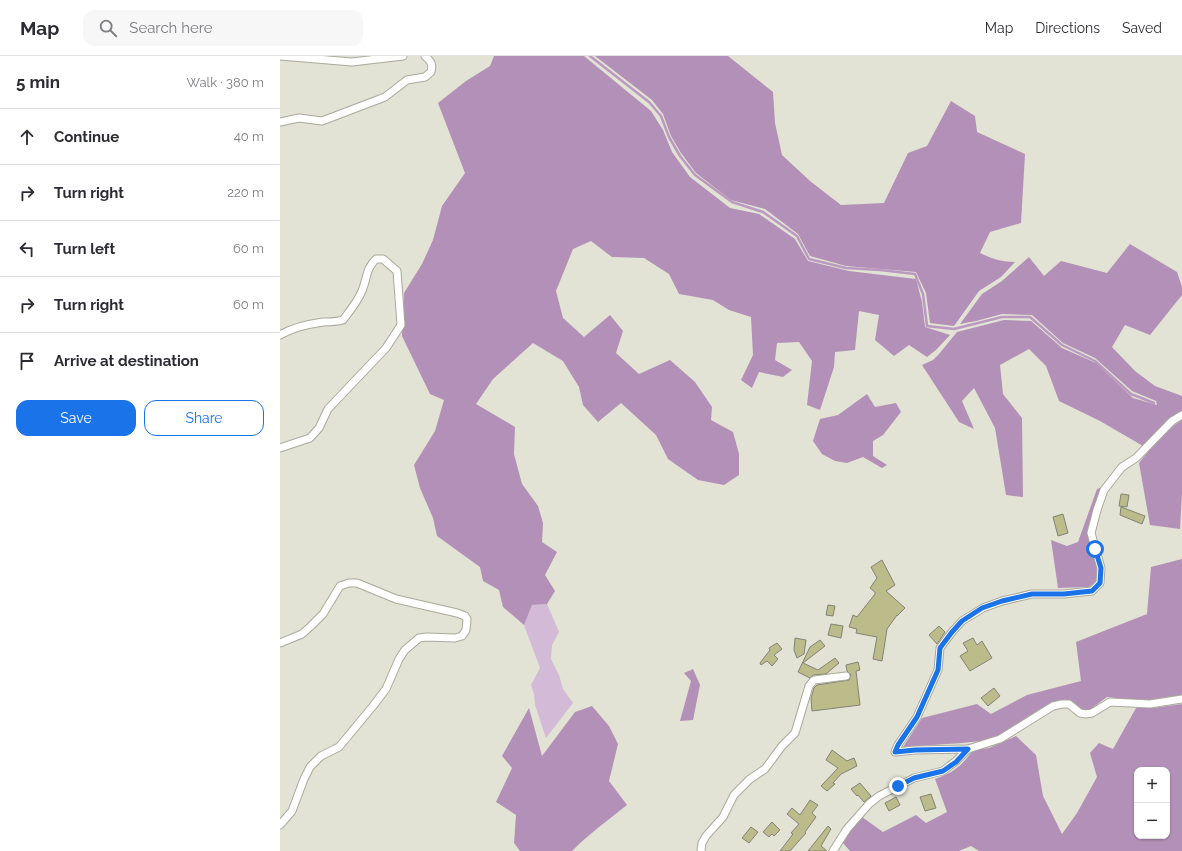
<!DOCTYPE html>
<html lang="en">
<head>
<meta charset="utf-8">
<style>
	:root { --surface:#fff; --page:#f7f7f7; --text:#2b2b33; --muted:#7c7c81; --line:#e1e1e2; --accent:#1a73e8 }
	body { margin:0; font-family:Raleway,sans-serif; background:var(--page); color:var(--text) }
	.controls { position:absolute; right:12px; bottom:12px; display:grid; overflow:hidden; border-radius:8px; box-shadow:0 1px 3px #0004 }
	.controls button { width:36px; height:36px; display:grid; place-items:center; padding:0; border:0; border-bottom:1px solid var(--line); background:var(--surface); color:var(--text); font:20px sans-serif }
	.stop { position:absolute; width:12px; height:12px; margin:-9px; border:3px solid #1a73e8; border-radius:50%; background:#fff }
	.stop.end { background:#1a73e8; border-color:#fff; box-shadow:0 1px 4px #0008 }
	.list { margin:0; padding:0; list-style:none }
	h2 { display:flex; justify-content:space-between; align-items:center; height:52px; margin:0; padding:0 16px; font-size:17px }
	h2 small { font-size:13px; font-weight:400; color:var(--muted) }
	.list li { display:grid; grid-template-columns:26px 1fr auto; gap:12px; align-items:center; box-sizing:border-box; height:56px; padding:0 16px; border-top:1px solid var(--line) }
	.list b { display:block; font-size:15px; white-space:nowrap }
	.list em { font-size:13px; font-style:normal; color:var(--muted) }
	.actions { display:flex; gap:8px; padding:12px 16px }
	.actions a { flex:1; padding:9px 0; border:1px solid var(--accent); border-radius:12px; text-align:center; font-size:14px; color:var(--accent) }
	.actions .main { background:var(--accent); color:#fff }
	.icon { flex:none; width:22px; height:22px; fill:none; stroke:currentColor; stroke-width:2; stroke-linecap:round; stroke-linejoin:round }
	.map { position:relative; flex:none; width:902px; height:795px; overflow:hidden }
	header { display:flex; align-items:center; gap:24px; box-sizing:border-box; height:56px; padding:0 20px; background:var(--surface); border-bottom:1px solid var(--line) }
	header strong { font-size:19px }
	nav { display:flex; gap:22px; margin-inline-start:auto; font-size:14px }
	.search { width:280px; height:36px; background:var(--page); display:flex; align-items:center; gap:10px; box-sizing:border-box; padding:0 14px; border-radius:12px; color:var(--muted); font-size:15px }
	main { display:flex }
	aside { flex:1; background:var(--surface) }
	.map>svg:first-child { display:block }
	.green { fill:#d3bad7 }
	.forest { fill:#b290b7; fill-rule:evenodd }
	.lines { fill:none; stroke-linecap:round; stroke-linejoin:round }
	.stream { stroke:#bc99c1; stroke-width:2.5 }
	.building { fill:#bbbc8a; stroke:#828375 }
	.street-casing { stroke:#a9a99b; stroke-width:9 }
	.street { stroke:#fff; stroke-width:7 }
	.route { stroke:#1a73e8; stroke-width:5 }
</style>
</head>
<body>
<header>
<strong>Map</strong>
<div class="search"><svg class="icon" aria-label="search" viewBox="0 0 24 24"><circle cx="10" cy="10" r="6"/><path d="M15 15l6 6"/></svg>Search here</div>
<nav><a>Map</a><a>Directions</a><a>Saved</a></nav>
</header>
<main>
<aside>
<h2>5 min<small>Walk · 380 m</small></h2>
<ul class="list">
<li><svg class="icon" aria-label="ahead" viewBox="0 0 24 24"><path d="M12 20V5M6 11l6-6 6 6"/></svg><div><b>Continue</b></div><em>40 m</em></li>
<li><svg class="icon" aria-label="right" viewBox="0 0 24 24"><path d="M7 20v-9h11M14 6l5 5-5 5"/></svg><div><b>Turn right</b></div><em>220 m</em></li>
<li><svg class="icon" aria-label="left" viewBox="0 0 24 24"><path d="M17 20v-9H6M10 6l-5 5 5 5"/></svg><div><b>Turn left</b></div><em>60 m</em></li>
<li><svg class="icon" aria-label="right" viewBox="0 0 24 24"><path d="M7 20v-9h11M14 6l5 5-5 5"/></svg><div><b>Turn right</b></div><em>60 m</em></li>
<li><svg class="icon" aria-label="arrive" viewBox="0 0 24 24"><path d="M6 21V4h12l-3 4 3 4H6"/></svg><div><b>Arrive at destination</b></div></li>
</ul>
<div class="actions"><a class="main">Save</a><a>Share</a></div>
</aside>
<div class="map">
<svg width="902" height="795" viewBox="0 0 902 795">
	<rect width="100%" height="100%" fill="#e2e3d4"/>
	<path class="green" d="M267 548 279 576 272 589 271 603 279 619 283 633 293 647 266 682 255 649 254 638 251 629 260 612 244 569 252 549Z"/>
	<g class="forest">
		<path d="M214 0H304L371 55 383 74 392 96 410 121 450 152 479 158 515 183 528 205 569 215 636 223 642 246 645 271 670 279 656 294 647 301 629 289 614 300 595 284 599 259 579 255 575 294 555 296 554 311 540 354 527 349 532 305 519 286 497 287 495 304 512 314 503 321 479 316 472 332 461 324 473 299 471 261 449 254 433 244 399 238 389 218 364 202 332 201 311 185 293 193 276 235 283 262 304 281 330 259 343 275 336 297 359 318 390 304 415 326 432 351 431 364 453 376 459 398V419L444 429 418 424 388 403 376 379 341 347 318 366 303 349 299 331 283 305 253 287 213 323 196 348 235 371 234 398 242 428 258 450 263 467 262 486 277 496 265 519 275 535 267 548 252 549 244 569 223 551 219 534 203 525 200 511 157 480 153 462 140 432 134 409 155 375 164 344 150 338 122 280 124 237 142 208 153 184 162 150 185 117 158 47 186 25 210 10Z"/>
		<path d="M315 0H448L493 36 495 67 502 99 530 125 561 149 604 147 628 97 647 90 671 45 695 60 697 76 745 98 741 167 710 176 700 197C712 203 722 206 735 206L721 221 699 235 674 270 650 267 646 237 636 216 566 210 530 200 518 178 485 153 451 144 416 117 401 97 391 80 383 58 372 44Z"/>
		<path d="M850 188 897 216 902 231V239L870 279 845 269 832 291 855 315 875 330 902 340V357C886 366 875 376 863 390L820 365 779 345 766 310 749 293 720 309 723 338 742 362 743 441 726 439 715 372 694 332 682 345 694 373 679 366 642 309 653 304 659 298 677 276 724 264 751 265 782 292 816 307 853 342 877 349 876 345 852 335 815 302 783 287 752 259 722 258 696 265 680 268 702 238 722 225 749 201 764 220 781 205 827 217Z"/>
		<path d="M587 338 595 351 616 347 621 356 603 379 593 385V400L607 409 602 412 583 401 567 407 555 405 542 398 533 385 540 363 558 359Z"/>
		<path d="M902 364V437L900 473 870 469 859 407 883 377Z"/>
		<path d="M822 431 808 479 818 514 817 525 809 531 778 532 771 484 787 490 798 486 817 433Z"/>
		<path d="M902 503V640L863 645 827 641 811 653 803 655 774 647 762 652 711 684 682 687 623 691 642 662 697 648 711 658 747 639 801 625 796 586 867 558 871 511Z"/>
		<path d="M413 613 420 629 413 664 400 665 411 625 404 617Z"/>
		<path d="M902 648V795H699L691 790 679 795H570L563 787 571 773 582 761 603 776 636 759 646 767 667 756 655 723C674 716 681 711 693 694L709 692 736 680 756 699 763 740 782 778 797 757 817 721 810 697 819 687 833 693 856 652H873ZM857 714H887V780H857Z"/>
		<path d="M312 650 329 670 338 688 329 725 347 749C328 764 309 778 292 795H240L234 787 236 759 216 746 232 712 222 700 249 652 262 700 295 656Z"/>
	</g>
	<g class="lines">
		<path class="stream" d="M310 0 369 46 381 60 389 81 400 100 415 119 452 146 483 156 517 180 529 203 566 212 600 214 635 218 643 238 647 270 674 273 722 261H750L782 289 815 305 851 338 874 347"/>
	</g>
	<g class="building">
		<path d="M841 438 849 439 847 451 839 450Z"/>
		<path d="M841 451 865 460 862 468 840 459Z"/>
		<path d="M783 458 788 477 778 480 773 461Z"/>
		<path d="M602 504 615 529 606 535 625 552 617 560V559L607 573 602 605 593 603 597 581 576 577 577 573 569 571 573 559 577 561 595 538V536L590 532 597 522 591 511Z"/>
		<path d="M548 549 555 550 553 560 546 559Z"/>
		<path d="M551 568 563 570 561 582 548 579Z"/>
		<path d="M659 570 665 576 657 588 649 579Z"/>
		<path d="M515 582 526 584 524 598 517 602 514 594Z"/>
		<path d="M693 582 697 589 702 585 712 602 690 615 680 600 688 595 683 587Z"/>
		<path d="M540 584 545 590 523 607 538 614 555 602 559 607 546 618 533 619 530 622 518 616 530 591Z"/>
		<path d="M497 587 502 593 494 599 498 603 492 610 487 605 481 609 480 607 490 594 489 592Z"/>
		<path d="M578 606 580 614 576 615 580 649 532 655 531 642 534 632 537 629 569 624 571 619 567 615 566 609Z"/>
		<path d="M714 632 720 640 708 650 701 642Z"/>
		<path d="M552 694 567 705 574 702 577 710 561 718 553 727 555 728 547 735 541 730 558 712 546 704Z"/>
		<path d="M580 727 591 740 584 746 578 739 577 740 571 733Z"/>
		<path d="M651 738 656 752 645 755 640 741Z"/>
		<path d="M616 741 620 749 609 755 605 747Z"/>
		<path d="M530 744 538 749 532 757 536 761 525 776 526 777 510 795H500L513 778 511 777 519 768 507 758 512 752 520 759Z"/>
		<path d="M492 766 500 774 494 780 492 778 489 781 483 776Z"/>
		<path d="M548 770 551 773 541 790 547 795H528Z"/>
		<path d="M471 771 478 776 469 787 462 782Z"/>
	</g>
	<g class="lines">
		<g class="street-casing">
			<g id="street">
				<path d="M0 0 72 6 123 0"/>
				<path d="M0 66 19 62 42 65 105 41 127 24 145 21 151 16C153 8 151 5 145 0"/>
				<path d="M0 279C12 272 29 268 43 266 50 266 56 266 63 264 69 256 78 245 82 235 87 223 86 212 96 203H103L117 215 121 269 106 292 48 353 39 372 30 382 0 392"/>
				<path d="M0 587 22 578 31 570 43 558 60 530 69 527H77L116 543 177 557 185 560 187 563 186 574 182 580 175 582 147 581 139 582 125 594 119 603 106 633 93 650 59 691 41 700 30 711 24 723 12 755 0 769"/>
				<path d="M688 693 635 694 615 696 618 689 637 661 658 614 660 592 672 576 682 565 703 552 722 545 752 538H784L812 535 820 527 821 512 811 477 817 454 824 434 842 411 856 402 892 365 902 359"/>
				<path d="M421 795 422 787 426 780 443 761 454 739 470 723 485 713 502 690 515 677 529 630 534 624 566 620"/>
				<path d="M553 795 567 773 589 748 599 740 634 722 663 715 676 705 688 693 720 683 773 650 782 648H789L800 657 806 658 812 657 830 646 870 648 902 643"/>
			</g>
		</g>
		<use href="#street" class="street"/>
	</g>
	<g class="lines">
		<path class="route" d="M618 730 634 722 663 715 676 706 688 693 635 694 615 696 618 689 637 661 658 614 660 592 672 576 682 565 702 552 722 545 752 538H784L812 535 820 527 821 512 815 493"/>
	</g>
</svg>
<div class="controls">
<button>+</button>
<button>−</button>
</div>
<div class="stop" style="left:815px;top:493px"></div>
<div class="stop end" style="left:618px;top:730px"></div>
</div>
</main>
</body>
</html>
